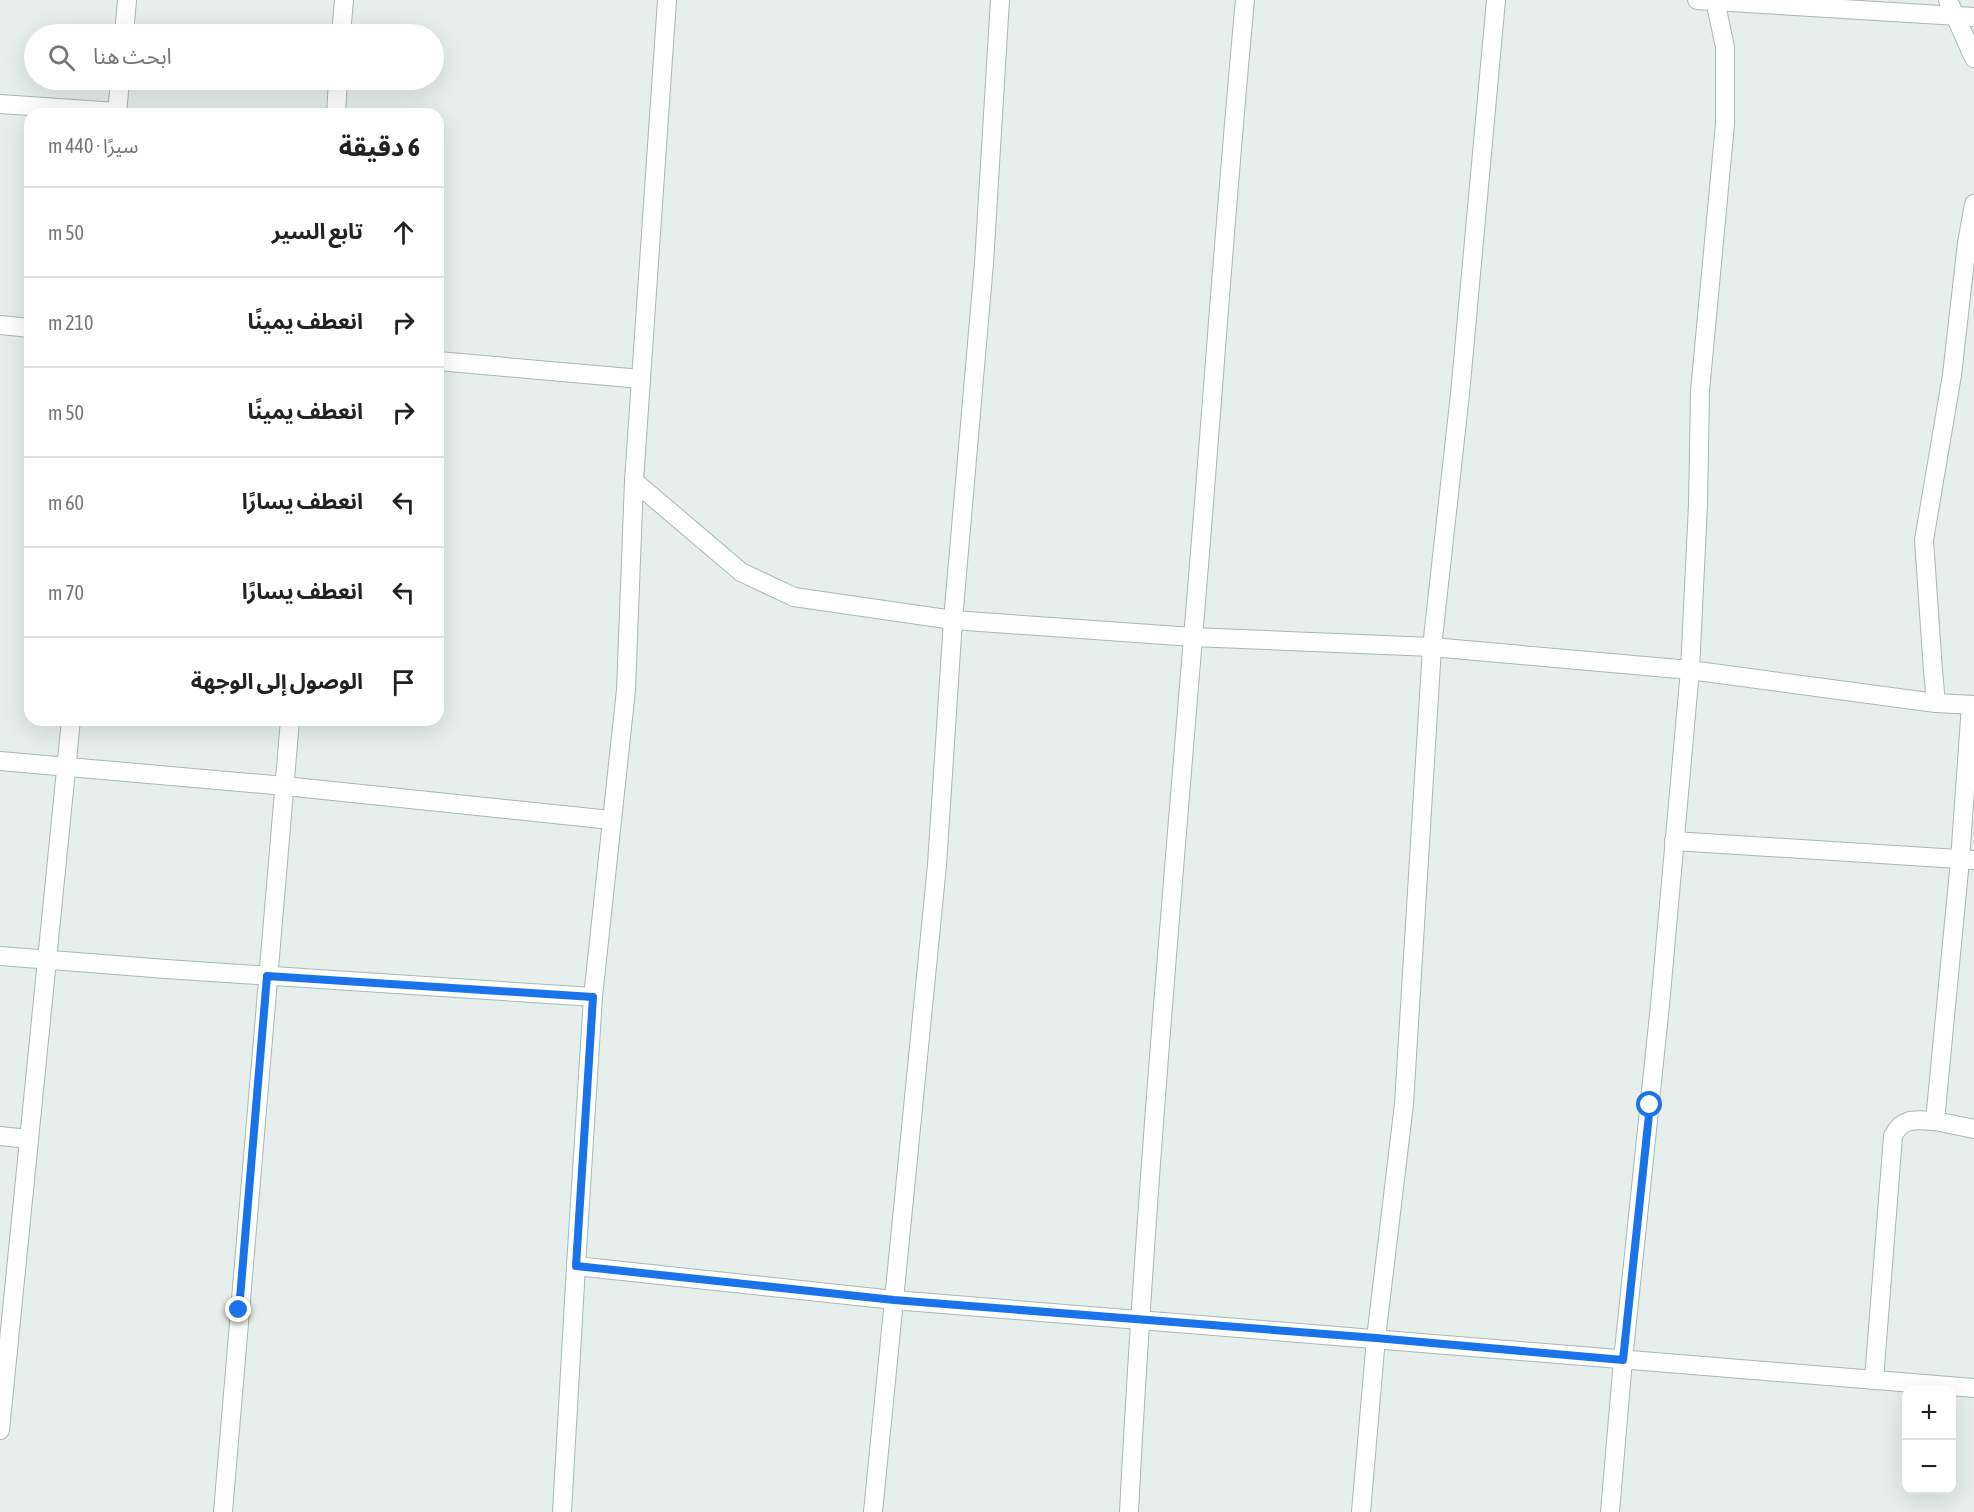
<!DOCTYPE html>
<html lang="ar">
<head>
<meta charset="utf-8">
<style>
	:root { --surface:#fff; --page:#f2f2f2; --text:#222; --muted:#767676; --line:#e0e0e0 }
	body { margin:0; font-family:"Asap Condensed","Noto Sans Arabic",sans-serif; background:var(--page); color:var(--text); direction:rtl }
	.controls { position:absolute; right:18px; bottom:18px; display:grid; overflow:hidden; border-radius:12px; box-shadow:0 6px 24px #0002 }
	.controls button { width:54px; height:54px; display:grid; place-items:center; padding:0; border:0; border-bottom:2px solid var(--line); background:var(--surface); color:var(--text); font:30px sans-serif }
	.stop { position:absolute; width:18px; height:18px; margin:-14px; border:4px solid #1a73e8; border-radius:50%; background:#fff }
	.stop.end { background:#1a73e8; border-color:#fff; box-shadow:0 2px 6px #0008 }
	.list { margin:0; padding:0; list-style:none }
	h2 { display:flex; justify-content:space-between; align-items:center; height:78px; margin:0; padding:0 24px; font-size:26px }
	h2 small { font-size:20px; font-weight:400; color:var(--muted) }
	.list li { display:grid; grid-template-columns:39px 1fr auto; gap:18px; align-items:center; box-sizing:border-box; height:90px; padding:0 24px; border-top:2px solid var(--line) }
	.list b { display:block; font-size:22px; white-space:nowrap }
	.list em { font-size:20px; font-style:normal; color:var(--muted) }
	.icon { flex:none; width:33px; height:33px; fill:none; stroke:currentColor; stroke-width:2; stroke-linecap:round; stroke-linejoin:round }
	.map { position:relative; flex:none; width:1974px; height:1512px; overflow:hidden; direction:ltr }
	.search { position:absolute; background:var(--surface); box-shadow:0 6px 24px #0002; left:24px; top:24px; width:420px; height:66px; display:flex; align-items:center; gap:15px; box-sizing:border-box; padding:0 21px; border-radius:33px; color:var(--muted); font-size:22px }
	.panel { position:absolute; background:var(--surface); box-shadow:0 6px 24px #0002; left:24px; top:108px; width:420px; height:618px; border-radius:18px; direction:rtl }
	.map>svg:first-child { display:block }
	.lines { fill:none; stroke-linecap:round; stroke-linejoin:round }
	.street-casing { stroke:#a8b8b2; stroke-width:20 }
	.secondary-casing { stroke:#a4bbb3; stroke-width:20 }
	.street { stroke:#fff; stroke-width:18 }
	.secondary { stroke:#fff; stroke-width:18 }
	.route { stroke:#1a73e8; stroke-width:8 }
</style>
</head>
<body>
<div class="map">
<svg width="1974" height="1512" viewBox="0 0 1974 1512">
	<rect width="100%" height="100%" fill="#e6efeb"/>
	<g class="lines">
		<g class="street-casing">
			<g id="street">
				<path d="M1697 0 1974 17"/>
				<path d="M1948 0 1974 58"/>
				<path d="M124 34 127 0"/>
				<path d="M341 34 344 0"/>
				<path d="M0 104 117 112"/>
				<path d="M117 114 120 80"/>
				<path d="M336 114 338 80"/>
				<path d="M0 325 30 328"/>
				<path d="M438 361 641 379"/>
				<path d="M634 481 741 572 794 597 953 620 1193 637 1432 647 1690 670 1936 703 1974 705"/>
				<path d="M1936 703 1933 671 1924 540 1952 375 1967 243 1974 204"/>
				<path d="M0 761 285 786 611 820"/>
				<path d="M1674 841 1974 860"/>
				<path d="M593 997 626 690 634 481 667 0"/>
				<path d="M1935 1121 1974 1129"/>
				<path d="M0 1136 29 1139"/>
				<path d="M576 1266 894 1300 1974 1388"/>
				<path d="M1874 1380 1893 1136C1902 1117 1916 1120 1935 1121L1960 860 1971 705"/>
				<path d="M0 1430 71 720"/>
				<path d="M223 1512 290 720"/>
				<path d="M873 1512 937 865 953 620 984 263 1000 0"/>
				<path d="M1129 1512C1144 1220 1169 929 1193 638 1211 425 1225 212 1245 0"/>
				<path d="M1361 1512 1376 1338 1404 1104 1432 647 1460 394 1496 0"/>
				<path d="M1610 1512 1623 1360 1660 1005 1690 670 1698 505 1700 391 1725 124V47L1715 0"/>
			</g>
		</g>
		<g class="secondary-casing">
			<path id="secondary" d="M0 956 166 969 593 997 576 1266 562 1512"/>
		</g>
		<use href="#street" class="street"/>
		<use href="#secondary" class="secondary"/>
	</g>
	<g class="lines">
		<path class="route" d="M239 1310 267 976 593 997 576 1266 894 1300 1376 1338 1623 1360 1650 1105"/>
	</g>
</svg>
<div class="controls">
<button>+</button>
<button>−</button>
</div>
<div class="stop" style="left:1650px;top:1105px"></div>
<div class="stop end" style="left:239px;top:1310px"></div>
<div class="search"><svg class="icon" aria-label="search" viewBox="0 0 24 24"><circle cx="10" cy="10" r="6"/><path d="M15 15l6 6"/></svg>ابحث هنا</div>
<section class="panel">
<h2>6 دقيقة<small>سيرًا · 440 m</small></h2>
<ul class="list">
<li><svg class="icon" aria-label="ahead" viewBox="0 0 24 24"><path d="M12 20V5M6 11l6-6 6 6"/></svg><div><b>تابع السير</b></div><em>50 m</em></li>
<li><svg class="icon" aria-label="right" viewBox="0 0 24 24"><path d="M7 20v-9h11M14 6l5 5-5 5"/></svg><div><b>انعطف يمينًا</b></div><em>210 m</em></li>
<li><svg class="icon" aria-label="right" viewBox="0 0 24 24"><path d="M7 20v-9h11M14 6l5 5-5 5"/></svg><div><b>انعطف يمينًا</b></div><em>50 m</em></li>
<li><svg class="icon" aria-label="left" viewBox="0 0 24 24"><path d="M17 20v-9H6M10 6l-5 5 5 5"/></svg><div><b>انعطف يسارًا</b></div><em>60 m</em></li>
<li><svg class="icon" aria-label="left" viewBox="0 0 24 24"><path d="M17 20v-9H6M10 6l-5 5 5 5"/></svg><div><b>انعطف يسارًا</b></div><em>70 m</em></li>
<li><svg class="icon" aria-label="arrive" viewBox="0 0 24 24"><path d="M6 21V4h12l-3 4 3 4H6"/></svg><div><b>الوصول إلى الوجهة</b></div></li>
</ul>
</section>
</div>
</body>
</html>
